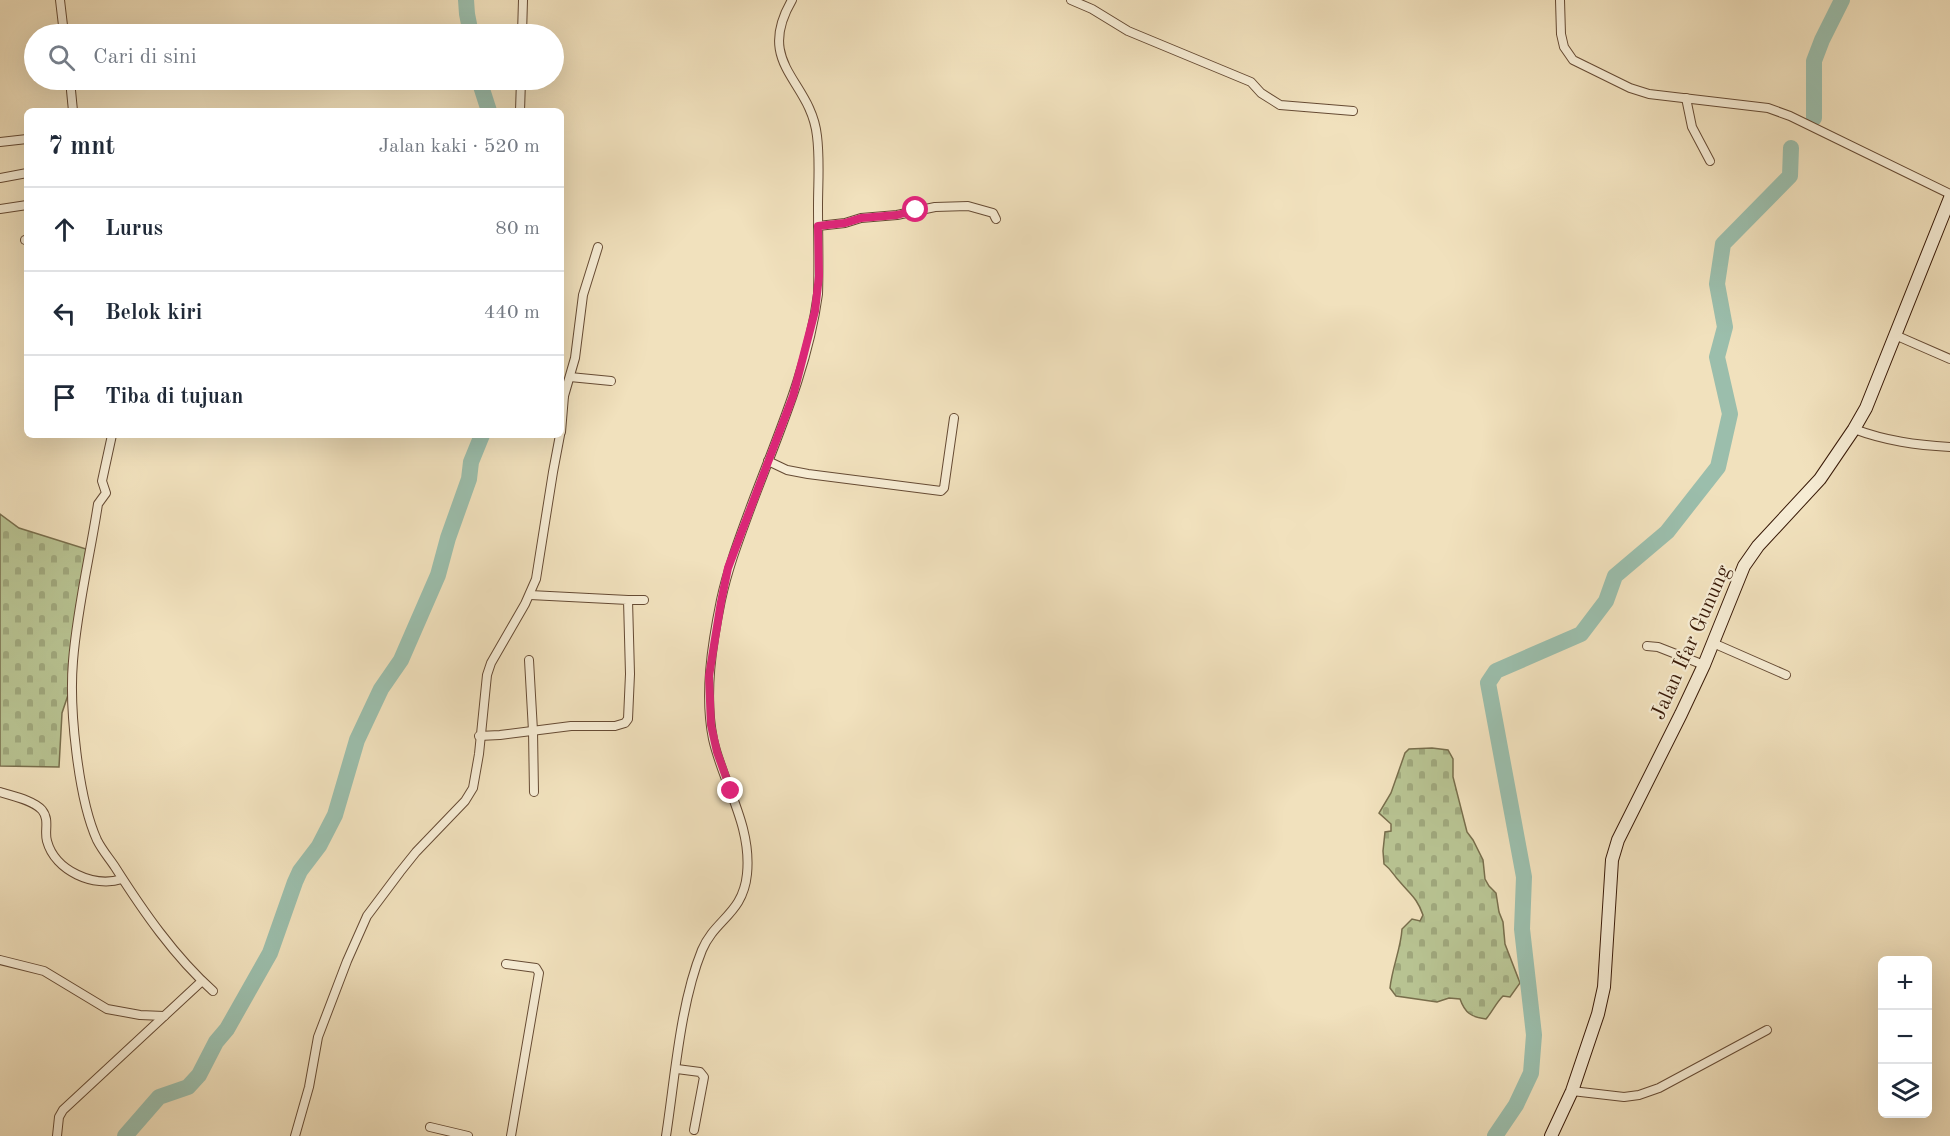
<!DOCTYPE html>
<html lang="id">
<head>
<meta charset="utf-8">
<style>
	:root { --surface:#fff; --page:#f2f2f3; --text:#1f2937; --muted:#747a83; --line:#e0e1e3 }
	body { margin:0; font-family:"Old Standard TT",serif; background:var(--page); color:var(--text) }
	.controls { position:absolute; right:18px; bottom:18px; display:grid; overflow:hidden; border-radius:9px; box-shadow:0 6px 24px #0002 }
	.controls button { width:54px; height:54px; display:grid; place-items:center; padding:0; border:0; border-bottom:2px solid var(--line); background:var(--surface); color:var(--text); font:30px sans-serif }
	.stop { position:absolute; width:18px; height:18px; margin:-14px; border:4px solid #db2777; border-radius:50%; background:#fff }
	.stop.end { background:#db2777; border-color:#fff; box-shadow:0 2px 6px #0008 }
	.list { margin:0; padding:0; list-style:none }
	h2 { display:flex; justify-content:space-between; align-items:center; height:78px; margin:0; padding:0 24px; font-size:26px }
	h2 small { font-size:20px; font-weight:400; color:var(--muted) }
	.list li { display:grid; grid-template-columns:39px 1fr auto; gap:18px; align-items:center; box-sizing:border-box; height:84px; padding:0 24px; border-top:2px solid var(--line) }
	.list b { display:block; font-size:22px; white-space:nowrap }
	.list em { font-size:20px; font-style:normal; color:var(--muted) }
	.icon { flex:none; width:33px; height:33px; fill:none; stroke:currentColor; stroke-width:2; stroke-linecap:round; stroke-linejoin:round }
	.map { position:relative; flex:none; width:1950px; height:1136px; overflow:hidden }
	.search { position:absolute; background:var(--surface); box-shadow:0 6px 24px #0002; left:24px; top:24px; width:540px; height:66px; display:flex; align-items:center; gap:15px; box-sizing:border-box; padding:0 21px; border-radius:33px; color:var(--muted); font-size:22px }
	.panel { position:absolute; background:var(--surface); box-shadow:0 6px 24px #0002; left:24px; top:108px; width:540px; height:330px; border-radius:9px }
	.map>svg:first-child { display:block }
	.cemetery { fill:url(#cemetery-stones); stroke:#786e4c; stroke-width:1.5 }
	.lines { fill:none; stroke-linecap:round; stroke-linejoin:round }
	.river { stroke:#9bbeac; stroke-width:16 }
	.street-casing { stroke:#664b34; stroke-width:10 }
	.secondary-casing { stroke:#381907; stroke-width:14 }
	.street { stroke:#f6ecd4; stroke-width:8 }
	.secondary { stroke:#f6ecd4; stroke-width:12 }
	.route { stroke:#db2777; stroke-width:8 }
	.labels { text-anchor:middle; stroke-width:4.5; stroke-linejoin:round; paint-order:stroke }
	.street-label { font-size:21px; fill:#381907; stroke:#f6ecd4 }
</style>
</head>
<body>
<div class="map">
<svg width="1950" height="1136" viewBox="0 0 1950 1136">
	<defs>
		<pattern id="cemetery-stones" width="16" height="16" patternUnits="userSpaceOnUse" patternTransform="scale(1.5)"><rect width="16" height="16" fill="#b8c392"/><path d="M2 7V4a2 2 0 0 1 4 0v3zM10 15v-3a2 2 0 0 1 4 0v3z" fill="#9fa77c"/></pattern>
	</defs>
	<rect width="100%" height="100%" fill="#f1e1bd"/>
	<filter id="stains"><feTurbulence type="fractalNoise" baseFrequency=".00333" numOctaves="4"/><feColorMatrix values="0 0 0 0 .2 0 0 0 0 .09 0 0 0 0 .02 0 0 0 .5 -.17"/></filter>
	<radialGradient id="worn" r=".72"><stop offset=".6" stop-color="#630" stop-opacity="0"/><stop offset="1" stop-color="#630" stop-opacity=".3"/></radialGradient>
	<g class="cemetery">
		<path d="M0 514 19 528 86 549 75 620 68 695 62 713 59 767 0 766Z"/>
		<path d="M1432 748 1448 750 1453 759V777L1467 832 1473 840 1483 860 1485 879 1489 886 1496 893 1499 912 1503 922 1505 944 1520 983 1510 997 1503 996C1496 1003 1492 1012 1486 1019 1471 1017 1465 1013 1460 999L1449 998 1437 1002 1396 996 1390 988C1392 968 1401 948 1402 929L1412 919 1420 921 1423 915C1417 898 1411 895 1400 882 1393 875 1393 871 1384 864L1383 851 1385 832 1391 831V824L1379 813 1391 793 1405 753 1409 749Z"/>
	</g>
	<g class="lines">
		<g class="river">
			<path d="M466 0 467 14 471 34"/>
			<path d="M479 80 489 111"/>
			<path d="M1814 118V61L1822 40 1842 0"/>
			<path d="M125 1136 159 1097 188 1087 199 1075 216 1042 227 1029 270 953 295 882 300 871 319 846 335 815 357 740 381 689 401 660 438 575 448 538 469 479 471 462 482 435"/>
			<path d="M1495 1136 1516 1105 1531 1073 1534 1035 1522 929 1524 877 1488 683 1496 671 1581 634 1606 601 1615 576 1667 532 1718 467 1730 414 1717 357 1725 327 1717 284 1723 244 1790 176 1791 148"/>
		</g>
		<g class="street-casing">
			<g id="street">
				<path d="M60 0 64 34"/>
				<path d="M1071 0 1092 9 1128 31 1251 82 1261 93 1280 105 1353 111"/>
				<path d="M1560 0 1561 34 1564 47 1573 60 1630 88 1649 94 1768 108 1790 116 1950 194"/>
				<path d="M522 34 523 0"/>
				<path d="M70 80 73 111"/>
				<path d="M1686 98 1692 127 1710 161"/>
				<path d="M520 111 521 80"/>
				<path d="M0 142 27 139"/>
				<path d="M0 178 27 173"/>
				<path d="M0 209 27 205"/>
				<path d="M818 226 845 223 861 218 897 215 935 207 968 206 993 213 996 219"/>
				<path d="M25 240H27"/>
				<path d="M1895 335 1950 359"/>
				<path d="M570 377 611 381"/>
				<path d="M561 386 564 396 561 432"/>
				<path d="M564 396 575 358 583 295 598 247"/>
				<path d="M1854 429C1886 441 1916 445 1950 447"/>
				<path d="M112 435 102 481 106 493 98 504C90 556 77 609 73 661 69 708 78 798 97 840 102 850 109 858 115 867 143 911 174 956 213 991"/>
				<path d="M768 461 787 470 808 474 941 491 944 488 954 418"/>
				<path d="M628 600H644"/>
				<path d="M1713 643 1786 675"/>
				<path d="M1647 646 1658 647 1704 665"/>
				<path d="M529 660 533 731 534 792"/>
				<path d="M479 736 500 735 571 726H615L625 723 628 719 630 674 628 600 530 595"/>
				<path d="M0 792C12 796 33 800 42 810 50 820 44 831 47 841 55 871 94 888 122 879"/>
				<path d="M0 960 44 971 107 1009 140 1015 164 1016"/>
				<path d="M506 964 536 968 539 973 511 1136"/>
				<path d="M677 1069 700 1072 704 1077 694 1130"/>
				<path d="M1572 1091 1624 1097 1639 1095 1659 1088 1767 1030"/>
				<path d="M430 1127 468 1136"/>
				<path d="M57 1136 59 1117 63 1110 202 981"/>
				<path d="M295 1136 309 1087 318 1037 347 961 367 916 400 872 416 852 465 801 473 788 479 754 487 675 491 663 525 604 536 579 553 472 560 435"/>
				<path d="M666 1136C675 1078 680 1004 702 950 715 919 743 914 747 874 752 825 723 784 713 739 704 694 712 644 721 600 728 568 739 539 750 509 776 439 808 369 818 294 819 264 818 235 818 206 818 183 820 160 817 136 811 80 754 65 792 0"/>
			</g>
		</g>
		<g class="secondary-casing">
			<path id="secondary" d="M1551 1136 1572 1091 1598 1014 1604 987 1612 860 1618 840 1681 714 1704 665 1744 566 1758 546 1820 479 1854 429 1866 408 1950 198"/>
		</g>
		<use href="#street" class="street"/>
		<use href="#secondary" class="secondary"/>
	</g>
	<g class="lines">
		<path class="route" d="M731 791 717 752 711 725 709 676 721 602 728 568 793 396 815 311 819 276 818 226 845 223 861 218 897 215 916 210"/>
	</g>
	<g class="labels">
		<g class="street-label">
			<text transform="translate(1690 642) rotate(-66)" y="7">Jalan Ifar Gunung</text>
		</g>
	</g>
	<rect width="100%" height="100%" filter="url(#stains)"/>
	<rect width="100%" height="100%" fill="url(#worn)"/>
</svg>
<div class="controls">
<button>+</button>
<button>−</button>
<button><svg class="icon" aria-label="layers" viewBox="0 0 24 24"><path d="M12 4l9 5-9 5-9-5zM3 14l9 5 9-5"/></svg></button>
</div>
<div class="stop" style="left:916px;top:210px"></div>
<div class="stop end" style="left:731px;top:791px"></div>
<div class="search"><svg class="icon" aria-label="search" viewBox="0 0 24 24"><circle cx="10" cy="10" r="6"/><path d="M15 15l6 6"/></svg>Cari di sini</div>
<section class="panel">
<h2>7 mnt<small>Jalan kaki · 520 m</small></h2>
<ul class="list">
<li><svg class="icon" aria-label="ahead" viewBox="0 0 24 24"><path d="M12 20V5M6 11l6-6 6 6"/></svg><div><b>Lurus</b></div><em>80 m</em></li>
<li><svg class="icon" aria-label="left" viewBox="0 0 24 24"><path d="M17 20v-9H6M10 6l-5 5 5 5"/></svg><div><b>Belok kiri</b></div><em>440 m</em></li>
<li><svg class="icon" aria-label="arrive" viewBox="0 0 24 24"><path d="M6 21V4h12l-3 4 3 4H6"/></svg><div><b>Tiba di tujuan</b></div></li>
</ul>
</section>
</div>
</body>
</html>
